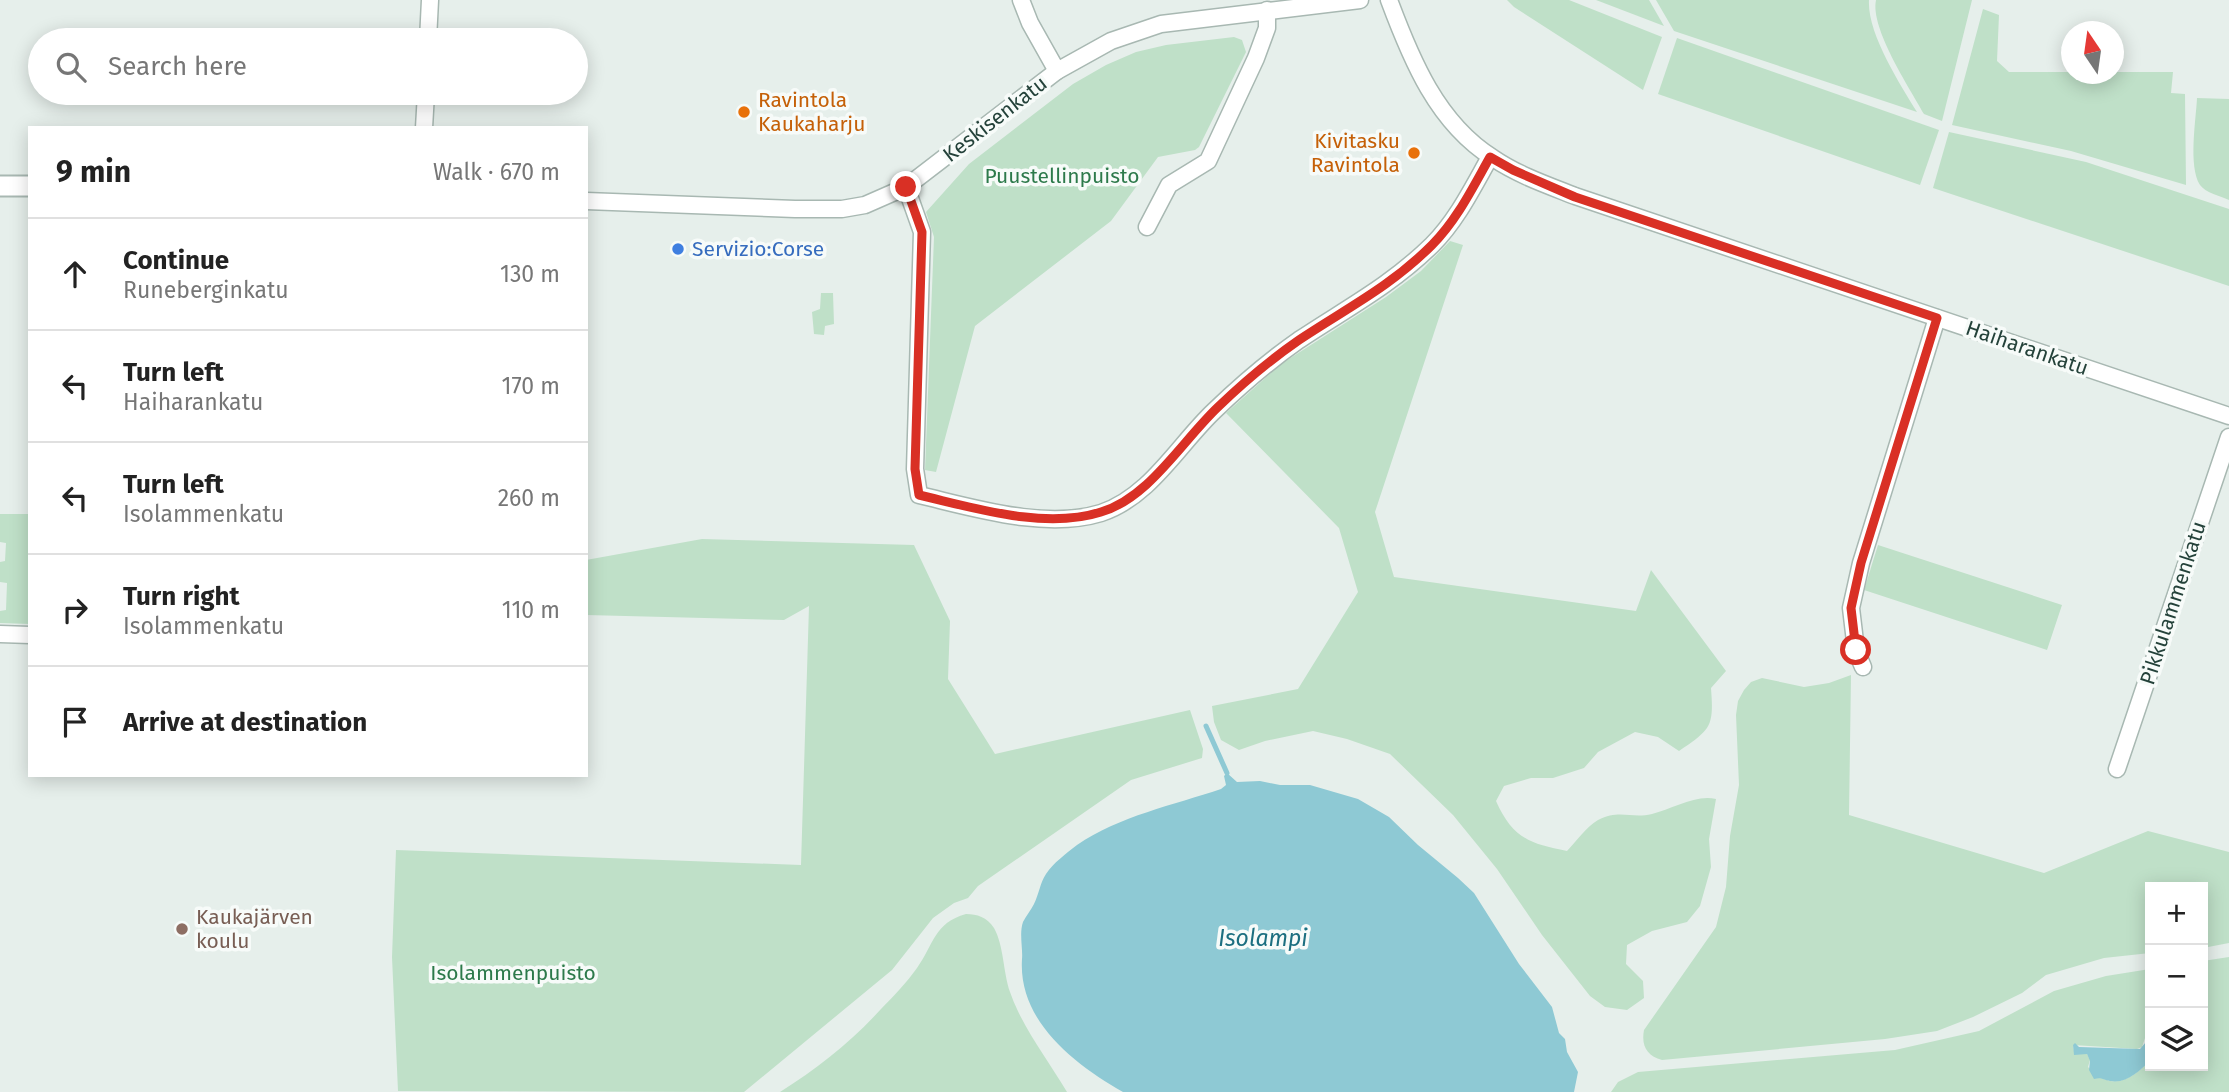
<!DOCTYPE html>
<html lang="en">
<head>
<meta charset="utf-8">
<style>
	:root { --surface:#fff; --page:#f6f6f6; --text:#222; --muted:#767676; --line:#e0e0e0 }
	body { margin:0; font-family:"Fira Sans",sans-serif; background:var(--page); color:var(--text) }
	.controls { position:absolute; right:21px; bottom:21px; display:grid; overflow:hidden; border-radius:0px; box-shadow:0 4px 18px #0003 }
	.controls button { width:63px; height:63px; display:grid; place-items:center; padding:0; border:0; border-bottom:2px solid var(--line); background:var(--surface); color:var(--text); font:35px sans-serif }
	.compass { position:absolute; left:2061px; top:21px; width:63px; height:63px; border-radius:50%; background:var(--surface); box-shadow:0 4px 18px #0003; rotate:347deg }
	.stop { position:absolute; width:21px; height:21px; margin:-16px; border:5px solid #d93025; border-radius:50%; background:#fff }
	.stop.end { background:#d93025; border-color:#fff; box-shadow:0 2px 7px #0008 }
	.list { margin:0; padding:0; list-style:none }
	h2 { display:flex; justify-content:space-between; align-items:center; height:91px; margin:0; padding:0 28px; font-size:30px }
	h2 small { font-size:23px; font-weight:400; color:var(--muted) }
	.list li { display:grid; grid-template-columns:46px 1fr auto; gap:21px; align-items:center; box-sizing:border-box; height:112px; padding:0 28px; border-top:2px solid var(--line) }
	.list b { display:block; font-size:26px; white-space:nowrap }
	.list p { margin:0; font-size:23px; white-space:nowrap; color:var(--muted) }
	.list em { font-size:23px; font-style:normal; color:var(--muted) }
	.icon { flex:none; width:38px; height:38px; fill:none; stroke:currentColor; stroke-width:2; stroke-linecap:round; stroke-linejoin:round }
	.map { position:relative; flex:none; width:2229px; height:1092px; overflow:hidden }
	.search { position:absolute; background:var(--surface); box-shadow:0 4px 18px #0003; left:28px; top:28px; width:560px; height:77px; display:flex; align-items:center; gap:18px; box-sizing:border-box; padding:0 24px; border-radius:38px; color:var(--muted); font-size:26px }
	.panel { position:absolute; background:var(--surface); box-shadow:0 4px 18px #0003; left:28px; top:126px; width:560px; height:651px; border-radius:0px }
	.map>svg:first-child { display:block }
	.green { fill:#bfe0c8 }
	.water { fill:#8ec9d4 }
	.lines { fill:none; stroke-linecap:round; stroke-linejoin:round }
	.stream { stroke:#8ec9d4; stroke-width:5 }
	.minor-casing { stroke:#a8b8b2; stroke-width:19 }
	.tertiary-casing { stroke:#a8b8b2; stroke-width:23 }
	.minor { stroke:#fff; stroke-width:16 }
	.tertiary { stroke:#fff; stroke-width:19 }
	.route { stroke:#d93025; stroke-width:9 }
	.food-dot { fill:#e8710a; stroke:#f7fbf9; stroke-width:2.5 }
	.shop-dot { fill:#3f7fe0; stroke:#f7fbf9; stroke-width:2.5 }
	.education-dot { fill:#8d6e63; stroke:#f7fbf9; stroke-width:2.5 }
	.labels { text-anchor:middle; stroke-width:7; stroke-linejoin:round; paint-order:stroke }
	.food-label { font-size:21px; fill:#c56008; stroke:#f7fbf9; text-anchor:start }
	.street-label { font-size:21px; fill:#24423a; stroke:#f7fbf9 }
	.park-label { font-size:21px; fill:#2d7a4b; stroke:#f7fbf9 }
	.shop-label { font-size:21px; fill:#366cbe; stroke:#f7fbf9; text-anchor:start }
	.education-label { font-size:21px; fill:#785e54; stroke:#f7fbf9; text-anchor:start }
	.water-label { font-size:23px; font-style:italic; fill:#1c6f80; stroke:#f7fbf9 }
</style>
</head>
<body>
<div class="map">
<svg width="2229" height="1092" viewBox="0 0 2229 1092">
	<rect width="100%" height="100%" fill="#e6efeb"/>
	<g class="green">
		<path d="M1507 0H1569L1662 37 1643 90 1514 7Z"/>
		<path d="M1596 0H1649L1664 26Z"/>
		<path d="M1656 0H1869C1867 33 1900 84 1917 112L1674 31Z"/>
		<path d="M1876 0H1972L1942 121 1924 114C1909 87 1870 28 1876 0Z"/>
		<path d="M1983 9 1999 15 1997 61 2009 72H2173L2171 93 2185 94 2186 185 2071 151 1952 125Z"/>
		<path d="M1234 37 1242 40 1246 52 1199 147 1195 150 1158 157 1111 221 975 326 936 472 925 470 934 237 926 212 969 164 1073 84 1106 65 1136 52 1166 45Z"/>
		<path d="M1677 38 1939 130 1920 185 1658 94Z"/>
		<path d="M2197 98 2229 99V200C2220 196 2206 193 2200 185 2188 166 2196 120 2197 98Z"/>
		<path d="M1949 132 2086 162 2229 209V286L1933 188Z"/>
		<path d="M1450 241 1463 245 1375 512 1394 577 1636 611 1651 570 1726 671 1711 688C1714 727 1711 729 1679 751L1658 737 1635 732 1598 752 1584 768 1553 778H1531L1504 786 1496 801C1512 837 1529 844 1567 851 1576 842 1586 827 1598 820 1620 809 1631 819 1652 814 1672 809 1696 794 1716 799L1709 839 1711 867 1700 906 1687 922 1652 931 1627 945 1626 964 1643 981 1644 998 1627 1010 1605 1007 1590 996 1542 935 1497 869 1453 815 1390 754 1347 739 1313 731 1265 741 1239 750 1221 740 1214 722 1212 706 1298 689 1358 592 1339 528 1226 413 1281 364 1386 297 1421 271Z"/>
		<path d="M821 293H833L834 324 825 326 824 335 814 334 812 312 820 309Z"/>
		<path d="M0 514H30V624L0 623V611L6 610 7 583 0 582V562L5 561 6 543 0 542Z"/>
		<path d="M702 539 914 545 950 621 948 679 995 754 1190 710 1203 749 1202 758 1131 780 978 886 968 898 954 903 933 918 892 970 744 1092 398 1091 392 957 396 850 801 865 809 606 784 620 586 615V560Z"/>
		<path d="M1878 545 2062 605 2047 650 1864 590Z"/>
		<path d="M1851 675 1849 815 2044 873 2148 831 2229 852V943L2203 948V887H2150V953L2104 958 2046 975 2022 993 1973 1017 1937 1031 1885 1039 1662 1060C1647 1056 1641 1046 1644 1030L1716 927 1726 887 1730 836 1739 785 1736 715 1738 701 1744 690 1751 682 1762 678 1804 687 1829 683Z"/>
		<path d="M966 914C977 914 987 917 994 928 1004 946 1003 972 1010 992 1022 1027 1048 1060 1067 1092H780C818 1068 851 1042 881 1009 893 997 907 982 917 968 934 944 934 923 966 914Z"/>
		<path d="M2229 957V1092H1611L1618 1082 1638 1072 1895 1050 1979 1031 2054 991 2106 976 2150 969V1023L2142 1047 2137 1049 2073 1045 2074 1051 2087 1054 2090 1060 2088 1067C2112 1091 2128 1082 2150 1061V1066H2203L2205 1038 2203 961Z"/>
	</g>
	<g class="water">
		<path d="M1227 773 1237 782 1260 781 1280 785H1310L1358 799 1389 817 1418 845 1458 878 1474 893 1519 964 1552 1007 1559 1033 1565 1039 1567 1052 1578 1072 1574 1092H1123C1074 1064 1018 1021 1022 959 1023 949 1019 933 1023 922 1026 916 1031 910 1034 904 1039 894 1040 883 1046 874 1053 863 1067 853 1077 845 1119 816 1174 805 1221 789L1226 785 1224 776Z"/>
		<path d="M2150 1023V1061C2139 1071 2127 1084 2110 1081 2103 1080 2102 1077 2094 1079L2089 1070 2090 1061 2087 1054 2074 1055 2073 1045 2075 1043 2079 1047 2140 1049 2146 1042Z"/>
	</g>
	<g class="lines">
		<path class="stream" d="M1206 726 1227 773"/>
		<g class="minor-casing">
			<g id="minor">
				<path d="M1021 0 1030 23 1057 71"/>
				<path d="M1389 0C1411 59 1437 123 1493 158 1518 175 1547 185 1575 196L2229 416"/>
				<path d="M428 40 430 0"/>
				<path d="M424 128 426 93"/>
				<path d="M906 187 922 232 915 469 919 495C975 508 1045 530 1101 513 1150 497 1179 444 1214 411 1240 386 1269 361 1299 340 1347 308 1390 286 1432 245 1457 220 1473 187 1490 157"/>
				<path d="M586 201 795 209H842L865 205 906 187 1057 71 1111 41 1161 24 1360 0"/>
				<path d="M1147 227 1169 185 1208 161 1256 58 1267 28V10"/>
				<path d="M0 634 30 635"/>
				<path d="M1863 667 1856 650 1851 608 1861 563 1937 318"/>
				<path d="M2117 769 2229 437"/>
			</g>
		</g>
		<g class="tertiary-casing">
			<path id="tertiary" d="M0 186H30"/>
		</g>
		<use href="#minor" class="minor"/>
		<use href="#tertiary" class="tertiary"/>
	</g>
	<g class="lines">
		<path class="route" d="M906 187 922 232 915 469 919 495C975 508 1045 530 1101 512 1149 498 1182 441 1218 407 1243 383 1270 360 1299 340 1347 308 1390 287 1432 245 1457 220 1473 187 1490 157L1513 170 1575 197 1937 318 1861 563 1851 608 1856 650"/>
	</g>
	<g class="food-dot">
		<circle cx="744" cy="112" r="7"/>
		<circle cx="1414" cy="153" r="7"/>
	</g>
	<circle class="shop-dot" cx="678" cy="249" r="7"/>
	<circle class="education-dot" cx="182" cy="929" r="7"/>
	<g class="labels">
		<g class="food-label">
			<text x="758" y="107">Ravintola<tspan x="758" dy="24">Kaukaharju</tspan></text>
			<text x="1400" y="148" text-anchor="end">Kivitasku<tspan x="1400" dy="24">Ravintola</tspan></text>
		</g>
		<g class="street-label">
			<text transform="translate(995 119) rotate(-38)" y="7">Keskisenkatu</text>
			<text transform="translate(2027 348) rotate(19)" y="7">Haiharankatu</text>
			<text transform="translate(2173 603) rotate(-72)" y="7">Pikkulammenkatu</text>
		</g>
		<g class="park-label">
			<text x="1062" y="183">Puustellinpuisto</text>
			<text x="513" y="980">Isolammenpuisto</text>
		</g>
		<g class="shop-label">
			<text x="692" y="256">Servizio:Corse</text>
		</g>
		<g class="education-label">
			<text x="196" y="924">Kaukajärven<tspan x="196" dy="24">koulu</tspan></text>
		</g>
		<g class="water-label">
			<text x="1263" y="946">Isolampi</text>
		</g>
	</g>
</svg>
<div class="controls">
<button>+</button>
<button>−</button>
<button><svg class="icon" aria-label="layers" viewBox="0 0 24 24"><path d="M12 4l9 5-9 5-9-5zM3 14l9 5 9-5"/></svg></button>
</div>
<svg class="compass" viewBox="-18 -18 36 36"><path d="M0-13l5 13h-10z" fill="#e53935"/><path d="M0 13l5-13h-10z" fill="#767676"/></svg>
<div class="stop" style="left:1856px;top:650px"></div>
<div class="stop end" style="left:906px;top:187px"></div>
<div class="search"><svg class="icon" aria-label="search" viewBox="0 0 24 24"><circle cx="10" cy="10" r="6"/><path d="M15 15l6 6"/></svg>Search here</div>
<section class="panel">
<h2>9 min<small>Walk · 670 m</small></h2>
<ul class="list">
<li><svg class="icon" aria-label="ahead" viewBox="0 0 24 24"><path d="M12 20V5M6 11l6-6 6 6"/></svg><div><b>Continue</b><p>Runeberginkatu</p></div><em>130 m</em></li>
<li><svg class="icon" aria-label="left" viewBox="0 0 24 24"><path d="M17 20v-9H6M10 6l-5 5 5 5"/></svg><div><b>Turn left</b><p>Haiharankatu</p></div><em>170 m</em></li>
<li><svg class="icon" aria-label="left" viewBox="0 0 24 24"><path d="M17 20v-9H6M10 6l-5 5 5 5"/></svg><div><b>Turn left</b><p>Isolammenkatu</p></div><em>260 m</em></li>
<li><svg class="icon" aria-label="right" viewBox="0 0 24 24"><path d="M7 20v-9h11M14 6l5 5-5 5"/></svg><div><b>Turn right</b><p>Isolammenkatu</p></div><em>110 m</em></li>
<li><svg class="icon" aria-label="arrive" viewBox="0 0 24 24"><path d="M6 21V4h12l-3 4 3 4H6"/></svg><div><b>Arrive at destination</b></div></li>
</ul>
</section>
</div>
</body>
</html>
